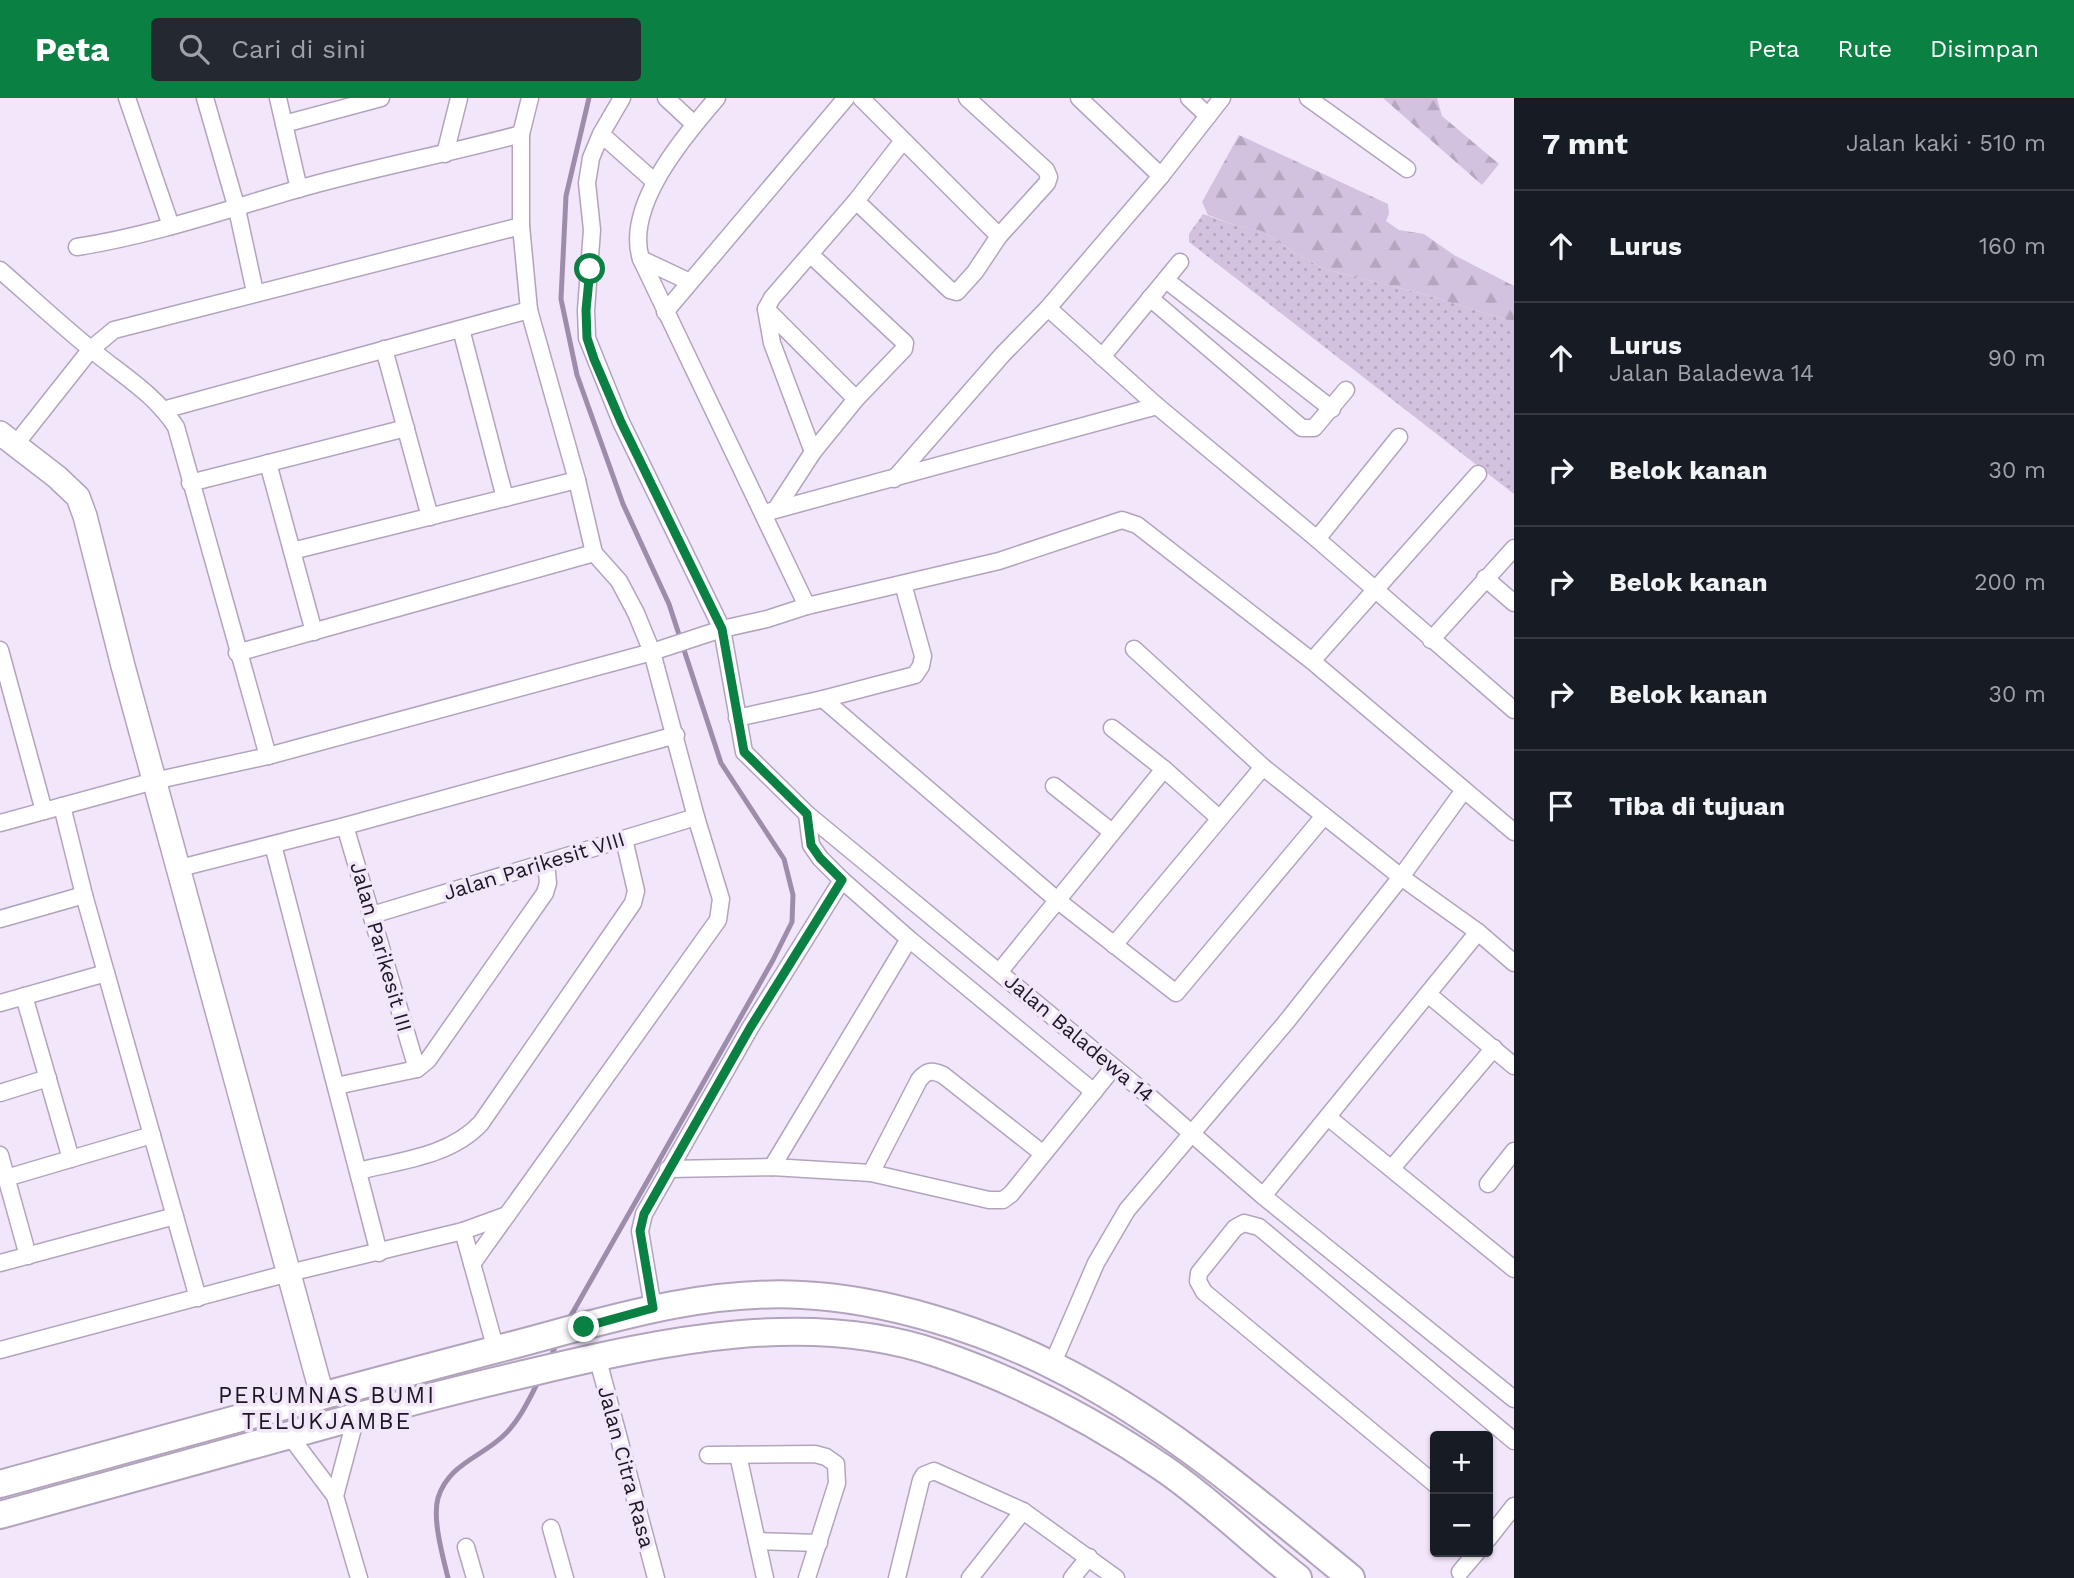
<!DOCTYPE html>
<html lang="id">
<head>
<meta charset="utf-8">
<style>
	:root { --surface:#171b24; --page:#242831; --text:#f1f3f6; --muted:#9ea1a6; --line:#363941; --accent:#0b8043 }
	body { margin:0; font-family:"Work Sans",sans-serif; background:var(--page); color:var(--text) }
	.controls { position:absolute; right:21px; bottom:21px; display:grid; overflow:hidden; border-radius:7px; box-shadow:0 2px 5px #0004 }
	.controls button { width:63px; height:63px; display:grid; place-items:center; padding:0; border:0; border-bottom:2px solid var(--line); background:var(--surface); color:var(--text); font:35px sans-serif }
	.stop { position:absolute; width:21px; height:21px; margin:-16px; border:5px solid #0b8043; border-radius:50%; background:#fff }
	.stop.end { background:#0b8043; border-color:#fff; box-shadow:0 2px 7px #0008 }
	.list { margin:0; padding:0; list-style:none }
	h2 { display:flex; justify-content:space-between; align-items:center; height:91px; margin:0; padding:0 28px; font-size:30px }
	h2 small { font-size:23px; font-weight:400; color:var(--muted) }
	.list li { display:grid; grid-template-columns:46px 1fr auto; gap:21px; align-items:center; box-sizing:border-box; height:112px; padding:0 28px; border-top:2px solid var(--line) }
	.list b { display:block; font-size:26px; white-space:nowrap }
	.list p { margin:0; font-size:23px; white-space:nowrap; color:var(--muted) }
	.list em { font-size:23px; font-style:normal; color:var(--muted) }
	.icon { flex:none; width:38px; height:38px; fill:none; stroke:currentColor; stroke-width:2; stroke-linecap:round; stroke-linejoin:round }
	.map { position:relative; flex:none; width:1514px; height:1480px; overflow:hidden }
	header { display:flex; align-items:center; gap:42px; box-sizing:border-box; height:98px; padding:0 35px; background:var(--accent); color:#fff }
	header strong { font-size:33px }
	nav { display:flex; gap:38px; margin-inline-start:auto; font-size:24px }
	.search { width:490px; height:63px; background:var(--page); display:flex; align-items:center; gap:18px; box-sizing:border-box; padding:0 24px; border-radius:7px; color:var(--muted); font-size:26px }
	main { display:flex }
	aside { flex:1; background:var(--surface) }
	.map>svg:first-child { display:block }
	.grass { fill:url(#grass-dots) }
	.forest { fill:url(#forest-firs) }
	.lines { fill:none; stroke-linecap:round; stroke-linejoin:round }
	.stream { stroke:#9d8caa; stroke-width:5 }
	.street-casing { stroke:#b2a4bd; stroke-width:19 }
	.secondary-casing { stroke:#b2a4bd; stroke-width:26 }
	.primary-casing { stroke:#b2a4bd; stroke-width:30 }
	.street { stroke:#fff; stroke-width:16 }
	.secondary { stroke:#fff; stroke-width:23 }
	.primary { stroke:#fff; stroke-width:26 }
	.route { stroke:#0b8043; stroke-width:9 }
	.labels { text-anchor:middle; stroke-width:7; stroke-linejoin:round; paint-order:stroke }
	.street-label { font-size:21px; fill:#1d1721; stroke:#f2e6fb }
	.neighbourhood-label { font-size:23px; letter-spacing:2px; fill:#1d1721; stroke:#f2e6fb }
</style>
</head>
<body>
<header>
<strong>Peta</strong>
<div class="search"><svg class="icon" aria-label="search" viewBox="0 0 24 24"><circle cx="10" cy="10" r="6"/><path d="M15 15l6 6"/></svg>Cari di sini</div>
<nav><a>Peta</a><a>Rute</a><a>Disimpan</a></nav>
</header>
<main>
<div class="map">
<svg width="1514" height="1480" viewBox="0 0 1514 1480">
	<defs>
		<pattern id="grass-dots" width="8" height="8" patternUnits="userSpaceOnUse" patternTransform="scale(1.75)"><rect width="8" height="8" fill="#d2c2df"/><path d="M2 2h.1M6 6h.1" fill="none" stroke="#b4a6bf" stroke-width="1.8" stroke-linecap="round"/></pattern>
		<pattern id="forest-firs" width="22" height="20" patternUnits="userSpaceOnUse" patternTransform="scale(1.75)"><rect width="22" height="20" fill="#d2c2df"/><path d="M5 1l3.5 6h-7zM16 11l3.5 6h-7z" fill="#b4a6bf"/></pattern>
	</defs>
	<rect width="100%" height="100%" fill="#f2e6fb"/>
	<path class="grass" d="M1203 116 1237 128 1262 133 1295 155 1324 171 1423 196 1514 224V396L1189 144V136Z"/>
	<g class="forest">
		<path d="M1383 0H1437L1442 18 1499 66 1482 87Z"/>
		<path d="M1239 37 1388 106 1389 116 1386 123 1399 132 1424 136 1454 157 1514 188V224L1423 196 1324 171 1295 155 1262 133 1237 128 1208 117 1202 104Z"/>
	</g>
	<g class="lines">
		<g class="stream">
			<path d="M569 1221 773 862 792 824 793 797 784 761 721 665 669 506 623 406 577 277 561 201 566 98 589 0"/>
			<path d="M549 1262 558 1243"/>
			<path d="M448 1480C443 1459 432 1421 438 1400 448 1367 479 1360 502 1339 519 1324 530 1300 540 1280"/>
		</g>
		<g class="street-casing">
			<g id="street">
				<path d="M127 0 171 128"/>
				<path d="M205 0 237 111 255 194"/>
				<path d="M278 0 299 91"/>
				<path d="M622 0 601 36 591 60 587 85 592 132 586 212 587 240 621 324 722 531 744 654 807 716 1150 999 1263 1098 1514 1301"/>
				<path d="M666 0 694 26"/>
				<path d="M861 0 999 138 1047 85 1049 79 1046 72 967 0"/>
				<path d="M1079 0 1161 78"/>
				<path d="M1189 0 1208 18"/>
				<path d="M1308 0 1407 71"/>
				<path d="M284 26 381 0"/>
				<path d="M601 36 655 84"/>
				<path d="M445 56 459 0"/>
				<path d="M856 103 950 192 957 194 975 174 999 138"/>
				<path d="M77 149C153 137 225 112 298 91 371 70 447 56 521 36"/>
				<path d="M641 161 807 508"/>
				<path d="M0 172C31 199 61 227 93 253 121 276 156 297 176 329L268 658"/>
				<path d="M1166 182 1332 311"/>
				<path d="M690 184 641 161C624 108 685 37 717 0"/>
				<path d="M1150 200 1302 330H1314L1346 292"/>
				<path d="M1048 210 1157 308 1317 441 1514 612"/>
				<path d="M766 211 856 301"/>
				<path d="M665 214 846 0"/>
				<path d="M461 231 505 400"/>
				<path d="M384 251 430 419"/>
				<path d="M1102 259 1180 164"/>
				<path d="M163 312 529 212"/>
				<path d="M15 347 91 251 114 232 521 128"/>
				<path d="M813 354 772 245 766 211 772 200 856 103 902 44"/>
				<path d="M268 365 314 534"/>
				<path d="M894 381 1003 256 1048 210 1161 78 1222 0"/>
				<path d="M190 385 406 330"/>
				<path d="M776 411 813 354 856 301 904 251 905 245 811 157"/>
				<path d="M764 415 1157 308"/>
				<path d="M1317 441 1399 339"/>
				<path d="M292 453 577 382"/>
				<path d="M1485 480 1514 505"/>
				<path d="M1431 542 1514 450"/>
				<path d="M1134 551 1263 669 1401 779 1478 834 1514 865"/>
				<path d="M0 552 44 713"/>
				<path d="M237 555 594 455"/>
				<path d="M1312 563 1478 376"/>
				<path d="M823 601 1057 802 1176 895 1324 718"/>
				<path d="M737 620 823 601 915 577 921 568 923 558 903 486"/>
				<path d="M1112 630 1164 671 1219 720"/>
				<path d="M1054 688 1112 734"/>
				<path d="M62 708 84 797 198 1200"/>
				<path d="M807 716 811 747 820 760 842 782 909 841 1094 994"/>
				<path d="M0 725 154 683 268 658 652 554 722 531 767 521 807 508 999 463 1122 422 1137 427 1312 563 1514 734"/>
				<path d="M345 728 417 971"/>
				<path d="M273 747 379 1155"/>
				<path d="M180 770 345 728 676 637"/>
				<path d="M372 817 696 719"/>
				<path d="M0 821 84 797"/>
				<path d="M1114 847 1263 669"/>
				<path d="M1000 873 1164 671"/>
				<path d="M1429 897 1514 968"/>
				<path d="M24 898 71 1061"/>
				<path d="M0 905 106 875"/>
				<path d="M336 988 417 971 428 962 545 795 548 785 546 765"/>
				<path d="M0 995 48 980"/>
				<path d="M1329 1020 1514 1171"/>
				<path d="M0 1057 28 1158"/>
				<path d="M772 1069 909 841"/>
				<path d="M1392 1070 1494 950"/>
				<path d="M668 1071 772 1069 871 1075 989 1102H1003L1011 1096 1113 970"/>
				<path d="M358 1073C399 1063 451 1058 481 1025L633 805 636 793 624 741"/>
				<path d="M871 1075 919 982C927 972 932 972 943 977L1042 1055"/>
				<path d="M6 1080 152 1037"/>
				<path d="M1488 1086 1514 1053"/>
				<path d="M1263 1098 1478 834"/>
				<path d="M463 1133 496 1252"/>
				<path d="M0 1165 175 1118"/>
				<path d="M472 1166 718 822 721 801 696 719 652 554 636 515 619 483 594 455 577 382 529 212 521 128V36L530 0"/>
				<path d="M653 1210 640 1133 644 1116 750 930 842 782"/>
				<path d="M0 1252 289 1175 463 1133 507 1117"/>
				<path d="M597 1258 656 1480"/>
				<path d="M1052 1267 1096 1165 1127 1112 1287 923 1401 779 1464 692"/>
				<path d="M289 1337 335 1398 359 1480"/>
				<path d="M708 1357 815 1356 826 1359 836 1366 837 1385 807 1480"/>
				<path d="M738 1357 765 1480"/>
				<path d="M1435 1386 1204 1194 1198 1183 1199 1175 1235 1130 1244 1125 1259 1129 1514 1343"/>
				<path d="M335 1398 356 1319"/>
				<path d="M551 1430 565 1480"/>
				<path d="M1488 1441 1514 1408"/>
				<path d="M757 1443 819 1445"/>
				<path d="M466 1449 475 1480"/>
				<path d="M1460 1474 1477 1454"/>
				<path d="M897 1480 921 1382 924 1377 934 1373 1023 1413 1116 1480"/>
				<path d="M970 1480 1023 1413"/>
				<path d="M1072 1480 1089 1459"/>
			</g>
		</g>
		<g class="secondary-casing">
			<path id="secondary" d="M0 335 57 379 78 399 85 418 123 568 322 1297"/>
		</g>
		<g class="primary-casing">
			<g id="primary">
				<path d="M0 1386C164 1341 329 1295 494 1252 595 1226 697 1191 802 1197 885 1201 980 1231 1054 1268 1163 1322 1258 1404 1351 1480"/>
				<path d="M0 1417C112 1386 225 1355 337 1324 402 1306 467 1289 533 1274 663 1243 809 1211 939 1256 1018 1283 1094 1323 1163 1370 1211 1403 1252 1444 1298 1480"/>
			</g>
		</g>
		<use href="#street" class="street"/>
		<use href="#secondary" class="secondary"/>
		<use href="#primary" class="primary"/>
	</g>
	<g class="lines">
		<path class="route" d="M584 1229 653 1210 640 1133 644 1116 750 930 842 782 820 760 811 747 807 716 744 654 722 531 621 324 594 261 587 240 586 212 590 171"/>
	</g>
	<g class="labels">
		<g class="street-label">
			<text transform="translate(534 768) rotate(-17)" y="7">Jalan Parikesit VIII</text>
			<text transform="translate(381 849) rotate(74)" y="7">Jalan Parikesit III</text>
			<text transform="translate(1079 940) rotate(40)" y="7">Jalan Baladewa 14</text>
			<text transform="translate(626 1369) rotate(75)" y="7">Jalan Citra Rasa</text>
		</g>
		<g class="neighbourhood-label">
			<text x="327" y="1305">PERUMNAS BUMI<tspan x="327" dy="26">TELUKJAMBE</tspan></text>
		</g>
	</g>
</svg>
<div class="controls">
<button>+</button>
<button>−</button>
</div>
<div class="stop" style="left:590px;top:171px"></div>
<div class="stop end" style="left:584px;top:1229px"></div>
</div>
<aside>
<h2>7 mnt<small>Jalan kaki · 510 m</small></h2>
<ul class="list">
<li><svg class="icon" aria-label="ahead" viewBox="0 0 24 24"><path d="M12 20V5M6 11l6-6 6 6"/></svg><div><b>Lurus</b></div><em>160 m</em></li>
<li><svg class="icon" aria-label="ahead" viewBox="0 0 24 24"><path d="M12 20V5M6 11l6-6 6 6"/></svg><div><b>Lurus</b><p>Jalan Baladewa 14</p></div><em>90 m</em></li>
<li><svg class="icon" aria-label="right" viewBox="0 0 24 24"><path d="M7 20v-9h11M14 6l5 5-5 5"/></svg><div><b>Belok kanan</b></div><em>30 m</em></li>
<li><svg class="icon" aria-label="right" viewBox="0 0 24 24"><path d="M7 20v-9h11M14 6l5 5-5 5"/></svg><div><b>Belok kanan</b></div><em>200 m</em></li>
<li><svg class="icon" aria-label="right" viewBox="0 0 24 24"><path d="M7 20v-9h11M14 6l5 5-5 5"/></svg><div><b>Belok kanan</b></div><em>30 m</em></li>
<li><svg class="icon" aria-label="arrive" viewBox="0 0 24 24"><path d="M6 21V4h12l-3 4 3 4H6"/></svg><div><b>Tiba di tujuan</b></div></li>
</ul>
</aside>
</main>
</body>
</html>
